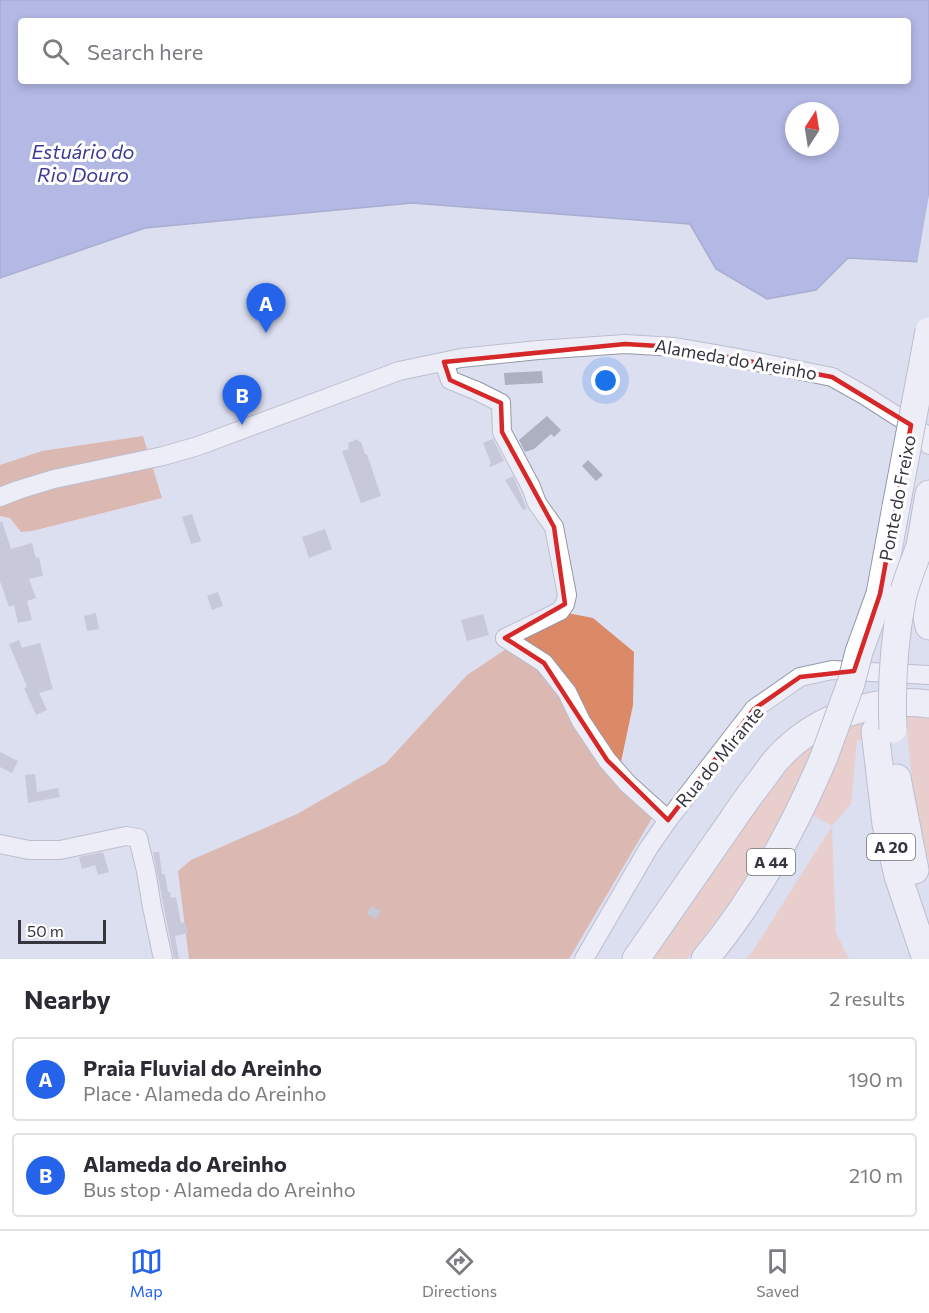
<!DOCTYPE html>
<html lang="en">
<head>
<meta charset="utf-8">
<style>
	:root { --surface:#fff; --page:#f7f7f7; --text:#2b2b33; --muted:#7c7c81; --line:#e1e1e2; --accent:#2563eb }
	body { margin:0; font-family:Commissioner,sans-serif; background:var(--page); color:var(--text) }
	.compass { position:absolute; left:785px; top:102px; width:54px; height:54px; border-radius:50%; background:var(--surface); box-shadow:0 3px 9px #0003; rotate:12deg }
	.scale { position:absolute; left:18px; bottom:15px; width:88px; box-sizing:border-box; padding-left:6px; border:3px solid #35363d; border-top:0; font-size:16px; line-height:21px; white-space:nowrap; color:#35363d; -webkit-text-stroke:4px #fff; paint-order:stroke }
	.you { position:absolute; left:606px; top:381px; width:21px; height:21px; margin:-15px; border:4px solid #fff; border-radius:50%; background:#1a73e8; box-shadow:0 0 0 9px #1a73e833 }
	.badge { display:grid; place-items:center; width:39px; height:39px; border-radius:50%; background:var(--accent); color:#fff; font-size:20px; font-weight:700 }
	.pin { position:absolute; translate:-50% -50px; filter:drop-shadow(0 2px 3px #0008) }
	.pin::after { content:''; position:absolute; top:32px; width:21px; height:18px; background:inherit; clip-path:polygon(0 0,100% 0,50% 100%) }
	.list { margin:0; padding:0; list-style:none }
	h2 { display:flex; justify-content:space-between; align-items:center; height:78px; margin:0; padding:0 24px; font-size:26px }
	h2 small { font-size:20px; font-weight:400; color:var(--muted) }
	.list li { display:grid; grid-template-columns:39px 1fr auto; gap:18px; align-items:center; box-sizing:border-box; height:84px; margin:0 12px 12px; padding:0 12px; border:2px solid var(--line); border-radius:6px }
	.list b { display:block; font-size:22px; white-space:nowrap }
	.list p { margin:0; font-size:20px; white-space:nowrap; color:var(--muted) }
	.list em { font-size:20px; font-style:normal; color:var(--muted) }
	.icon { flex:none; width:33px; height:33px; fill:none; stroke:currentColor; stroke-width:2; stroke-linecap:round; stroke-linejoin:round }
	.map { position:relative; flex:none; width:929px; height:959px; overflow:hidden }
	.search { position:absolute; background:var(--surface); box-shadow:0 3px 9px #0003; left:18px; right:18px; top:18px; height:66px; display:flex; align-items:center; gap:15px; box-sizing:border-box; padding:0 21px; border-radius:6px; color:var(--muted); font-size:22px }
	.sheet { height:270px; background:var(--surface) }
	nav { display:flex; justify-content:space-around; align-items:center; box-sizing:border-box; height:84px; border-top:2px solid var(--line); background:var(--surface); font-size:16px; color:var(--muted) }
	nav a { display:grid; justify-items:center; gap:3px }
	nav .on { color:var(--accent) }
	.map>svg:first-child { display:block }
	.green { fill:#f7bca5 }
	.forest { fill:#dc8968 }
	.water { fill:#828ad6; stroke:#6b71a8; stroke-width:1.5; fill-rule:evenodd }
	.pier { fill:#dcdff0 }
	.building { fill:#adb0c0 }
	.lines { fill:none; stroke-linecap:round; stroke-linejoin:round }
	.minor-casing { stroke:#9598a7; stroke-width:20 }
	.highway-casing { stroke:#9598a7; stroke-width:29 }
	.minor { stroke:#fff; stroke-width:18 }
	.highway { stroke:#fff; stroke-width:27 }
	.highway-bridge-casing { stroke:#9598a7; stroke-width:29; stroke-linecap:butt }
	.highway-bridge { stroke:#fff; stroke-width:27 }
	.marked { fill:none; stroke:#d62828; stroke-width:4.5; stroke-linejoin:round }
	.labels { text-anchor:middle; stroke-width:6; stroke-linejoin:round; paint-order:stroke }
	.shield { fill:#fff; stroke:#727277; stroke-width:1.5 }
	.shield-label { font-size:16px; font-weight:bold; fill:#35363d }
	.street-label { font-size:18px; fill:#35363d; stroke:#fff }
	.water-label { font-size:20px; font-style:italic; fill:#3c3b94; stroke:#fff }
</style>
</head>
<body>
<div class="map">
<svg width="929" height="959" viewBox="0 0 929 959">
	<rect width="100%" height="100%" fill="#dcdff0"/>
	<path class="green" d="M929 713V863L914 799 907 731 857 741 851 804 832 826 836 933 849 959H746L752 952 832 826 810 814H784L734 898 687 959H647L725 847 806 743 856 716Z"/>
	<g class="forest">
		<path d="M143 436 162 498 32 531 21 532 10 518 0 516V465L42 451Z"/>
		<path d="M562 612 593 618 634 652 633 705 617 781 652 818 569 959H189L178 871 191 860 297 814 386 763 467 675Z"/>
	</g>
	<path class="water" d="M0 0H929V264L923 262 848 258 816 290 767 299 716 269 690 224 412 203 145 228 0 278ZM21 21H908V81H21ZM794 111H830V147H794Z"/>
	<path class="pier" d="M929 195V267L917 264Z"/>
	<g class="building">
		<path d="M542 371 543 383 505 385 504 373Z"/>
		<path d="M547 416 561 430 554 437 551 434 534 449 525 452 519 440Z"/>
		<path d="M358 439 359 442H361L365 454H367L381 496 361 503 342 451 349 449 348 443Z"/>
		<path d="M493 439 504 461 490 467 489 465 491 463 483 443Z"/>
		<path d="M588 460 603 475 596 481 582 466Z"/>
		<path d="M513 476 527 508 523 510 505 480Z"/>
		<path d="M192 514 201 541 191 544 182 517Z"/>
		<path d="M2 521 11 549 32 543 36 558 39 557 43 576 29 579 36 598 27 601 32 620 18 623 14 605 9 607 0 581V522Z"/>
		<path d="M325 529 332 549 309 558 302 537Z"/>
		<path d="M218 592 223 606 212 610 207 596Z"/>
		<path d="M96 613 99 629 87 631 84 616Z"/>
		<path d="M483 614 489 635 467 641 461 620Z"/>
		<path d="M19 640 22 648 40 643 53 689 39 693 47 710 36 715 24 688 27 687 9 644Z"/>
		<path d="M0 752 18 761 12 773 0 767Z"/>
		<path d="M35 774 37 792 58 788 60 797 28 803 25 775Z"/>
		<path d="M103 852 109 872 98 875 95 865 82 869 79 857Z"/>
		<path d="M153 852H159L162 874H165L168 892H170L171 898 176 897 181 923 185 922 188 933 175 936 179 959H174Z"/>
		<path d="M371 906 381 911 376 919 367 914Z"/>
	</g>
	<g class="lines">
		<g class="minor-casing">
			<g id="minor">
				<path d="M444 362 450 380 477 391 501 403 502 432 531 487 537 503 554 527 567 595 565 604 560 611 505 638"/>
				<path d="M0 497 18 490 54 479 163 456 198 446 399 371 461 358 538 350 625 344 675 347 733 357 832 377 864 395 928 436 929 445"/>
				<path d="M505 638 544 663 567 692 581 721 607 760 628 784 668 820"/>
				<path d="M0 844 29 850H60L126 836 138 838 146 871 152 907 163 959"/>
				<path d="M584 959 648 849 668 820 754 709 800 677 832 670 929 675"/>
			</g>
		</g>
		<g class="highway-casing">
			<g id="highway">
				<path d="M929 494 920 546 921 587 929 626"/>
				<path d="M880 594 896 507"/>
				<path d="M875 731 886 824 898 876 926 959"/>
				<path d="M897 778 915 870"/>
				<path d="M636 959C663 920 690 881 717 842 732 821 746 799 762 779 768 771 773 763 779 757 816 717 875 697 929 704"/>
				<path d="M705 959C754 900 794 828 824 757"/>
			</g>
		</g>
		<use href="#minor" class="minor"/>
		<use href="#highway" class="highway"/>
		<g class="highway-bridge-casing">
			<g id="highway-bridge">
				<path d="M896 507 929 331"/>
				<path d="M893 729C891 686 894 642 902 599 906 581 914 563 920 546"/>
				<path d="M824 757 851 683 859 652 880 594"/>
			</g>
		</g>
		<use href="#highway-bridge" class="highway-bridge"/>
	</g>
	<path d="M0 0H929V959H0ZM625 344 675 347 832 377 911 425 880 594 854 671 800 677 754 709 668 820 607 760 544 663 505 638 565 604 554 527 502 432 501 403 450 380 444 362Z" fill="#dcdff0" fill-opacity=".55" fill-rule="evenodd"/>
	<path class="marked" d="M625 344 675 347 832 377 911 425 880 594 854 671 800 677 754 709 668 820 607 760 544 663 505 638 565 604 554 527 502 432 501 403 450 380 444 362Z"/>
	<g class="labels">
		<g class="shield">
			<rect x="867" y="834" width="48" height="26" rx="4.5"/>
			<rect x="747" y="849" width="48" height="26" rx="4.5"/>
		</g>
		<g class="shield-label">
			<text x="891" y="853">A 20</text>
			<text x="771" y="868">A 44</text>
		</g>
		<g class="street-label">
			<text transform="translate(736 360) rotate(10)" y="6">Alameda do Areinho</text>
			<text transform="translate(898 498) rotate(-79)" y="6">Ponte do Freixo</text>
			<text transform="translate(720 757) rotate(-50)" y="6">Rua do Mirante</text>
		</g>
		<g class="water-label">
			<text x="83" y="159">Estuário do<tspan x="83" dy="23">Rio Douro</tspan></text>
		</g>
	</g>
</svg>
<svg class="compass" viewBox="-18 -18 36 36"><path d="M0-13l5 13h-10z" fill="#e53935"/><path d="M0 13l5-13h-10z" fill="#7c7c81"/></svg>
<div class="scale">50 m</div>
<div class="you"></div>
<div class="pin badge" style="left:266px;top:333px">A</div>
<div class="pin badge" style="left:242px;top:425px">B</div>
<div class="search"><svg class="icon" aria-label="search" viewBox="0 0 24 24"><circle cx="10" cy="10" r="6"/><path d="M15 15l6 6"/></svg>Search here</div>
</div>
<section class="sheet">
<h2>Nearby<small>2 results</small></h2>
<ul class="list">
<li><span class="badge">A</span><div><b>Praia Fluvial do Areinho</b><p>Place · Alameda do Areinho</p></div><em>190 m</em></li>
<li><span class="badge">B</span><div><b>Alameda do Areinho</b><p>Bus stop · Alameda do Areinho</p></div><em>210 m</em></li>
</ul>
</section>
<nav>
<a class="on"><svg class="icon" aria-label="map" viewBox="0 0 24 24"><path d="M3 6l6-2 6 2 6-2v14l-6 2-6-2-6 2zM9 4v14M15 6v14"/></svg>Map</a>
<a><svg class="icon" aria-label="directions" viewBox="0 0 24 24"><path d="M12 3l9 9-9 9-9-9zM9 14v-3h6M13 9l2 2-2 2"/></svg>Directions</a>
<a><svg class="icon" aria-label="saved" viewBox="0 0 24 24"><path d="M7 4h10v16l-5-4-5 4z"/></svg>Saved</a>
</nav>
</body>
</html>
